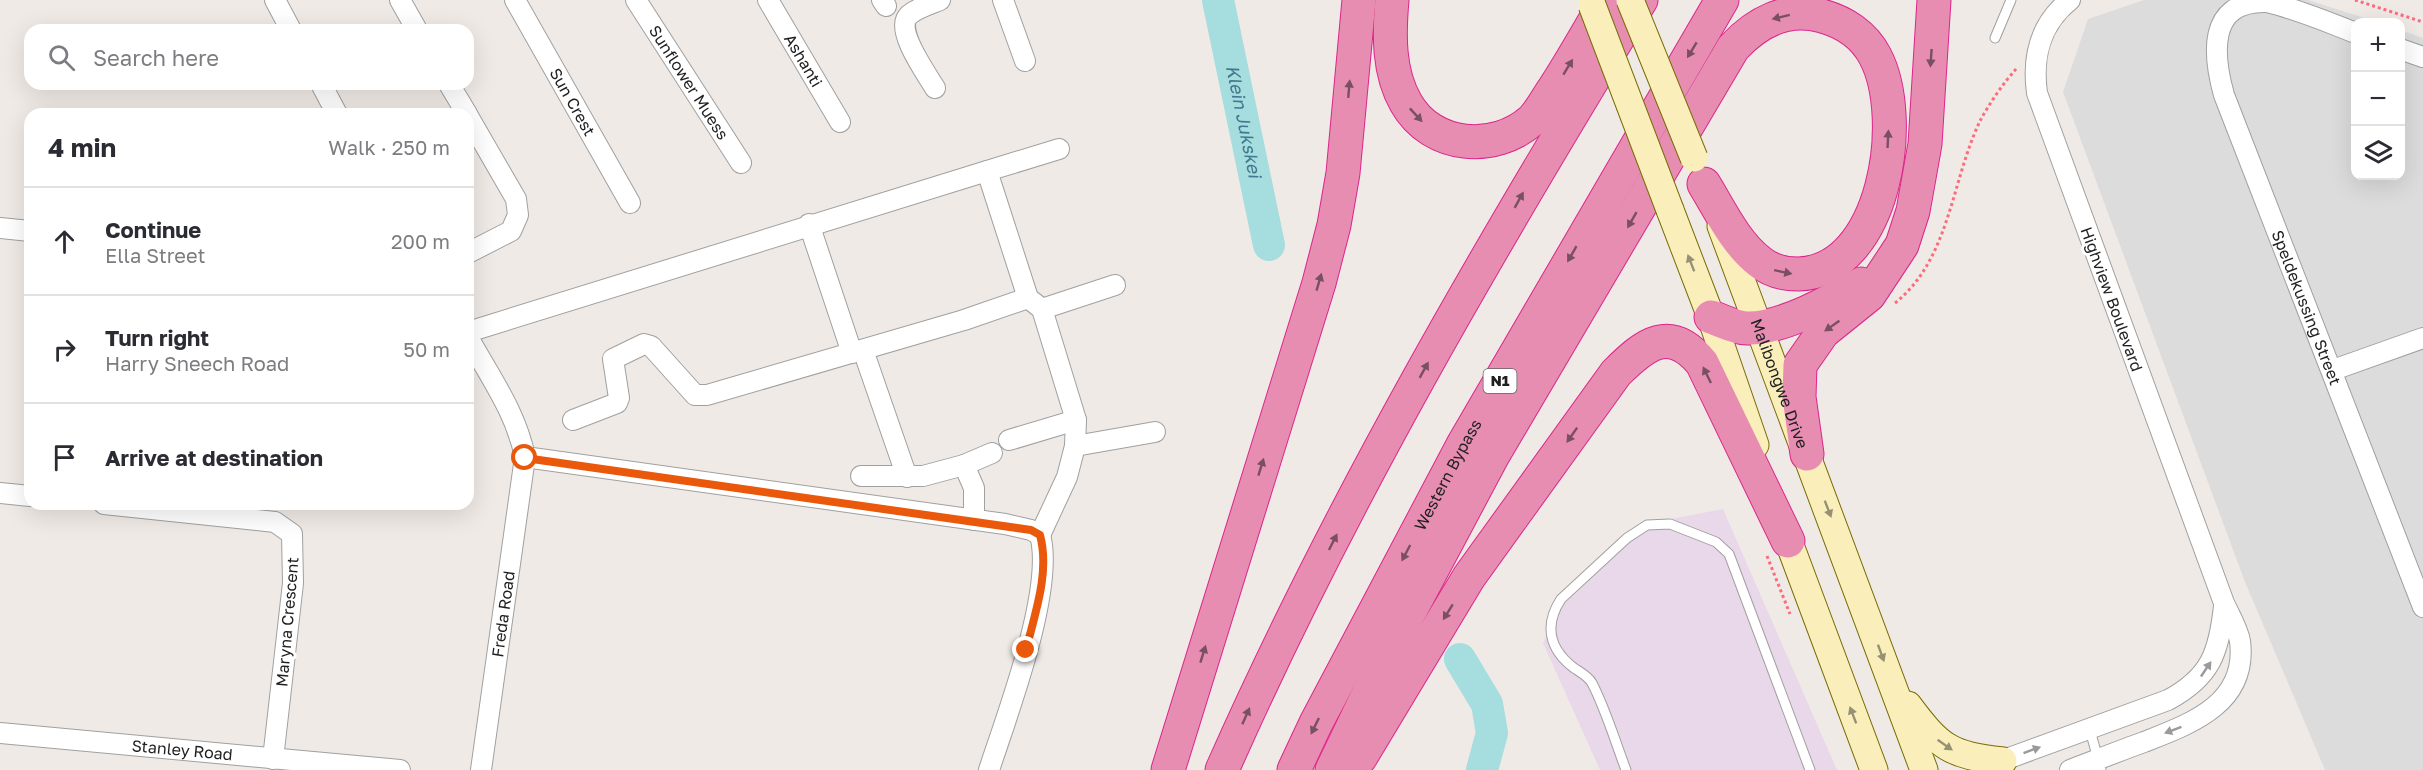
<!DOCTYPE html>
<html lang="en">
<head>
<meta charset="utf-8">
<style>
	:root { --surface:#fff; --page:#f2f2f3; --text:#2b2b33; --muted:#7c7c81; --line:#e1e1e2 }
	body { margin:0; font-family:"Golos Text",sans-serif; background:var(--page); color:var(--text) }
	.controls { position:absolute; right:18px; top:18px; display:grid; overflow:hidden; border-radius:12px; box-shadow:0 6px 24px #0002 }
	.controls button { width:54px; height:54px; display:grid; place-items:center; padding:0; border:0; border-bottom:2px solid var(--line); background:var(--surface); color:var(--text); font:30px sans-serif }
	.stop { position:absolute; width:18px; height:18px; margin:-14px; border:4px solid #ea580c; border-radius:50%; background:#fff }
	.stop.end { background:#ea580c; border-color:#fff; box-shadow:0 2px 6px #0008 }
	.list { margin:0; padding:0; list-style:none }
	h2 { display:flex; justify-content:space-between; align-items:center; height:78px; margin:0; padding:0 24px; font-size:26px }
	h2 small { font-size:20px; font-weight:400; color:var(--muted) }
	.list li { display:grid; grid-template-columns:39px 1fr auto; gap:18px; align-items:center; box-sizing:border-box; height:108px; padding:0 24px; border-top:2px solid var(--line) }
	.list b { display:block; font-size:22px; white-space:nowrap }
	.list p { margin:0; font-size:20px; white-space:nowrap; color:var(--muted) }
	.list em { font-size:20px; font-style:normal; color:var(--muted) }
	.icon { flex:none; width:33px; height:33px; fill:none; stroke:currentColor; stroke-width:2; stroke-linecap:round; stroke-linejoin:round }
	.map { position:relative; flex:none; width:2423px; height:770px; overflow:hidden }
	.search { position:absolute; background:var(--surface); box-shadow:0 6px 24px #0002; left:24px; top:24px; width:450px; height:66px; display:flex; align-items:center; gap:15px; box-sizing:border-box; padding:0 21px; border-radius:18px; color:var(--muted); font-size:22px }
	.panel { position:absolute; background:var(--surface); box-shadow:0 6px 24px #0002; left:24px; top:108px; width:450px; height:402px; border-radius:18px }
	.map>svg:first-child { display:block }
	.residential { fill:#dddcdd }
	.industrial { fill:#e9d8e9 }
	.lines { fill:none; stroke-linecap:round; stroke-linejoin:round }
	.river { stroke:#a6ddde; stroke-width:32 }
	.lane-casing { stroke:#a0a0a0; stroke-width:11 }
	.street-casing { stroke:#a0a0a0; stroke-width:22 }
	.secondary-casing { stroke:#786c04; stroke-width:29 }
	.highway-casing { stroke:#dc258b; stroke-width:35 }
	.path { stroke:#fa6d7d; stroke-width:3; stroke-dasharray:3 3; stroke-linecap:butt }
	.lane { stroke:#fff; stroke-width:9 }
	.street { stroke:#fff; stroke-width:20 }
	.secondary { stroke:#faefba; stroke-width:27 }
	.highway { stroke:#e78db2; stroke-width:33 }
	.secondary-bridge-casing { stroke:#786c04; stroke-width:29; stroke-linecap:butt }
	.secondary-bridge { stroke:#faefba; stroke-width:27 }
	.oneway { fill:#795061 }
	.oneway2 { fill:#979174 }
	.oneway3 { fill:#9a9a9a }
	.route { stroke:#ea580c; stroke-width:8 }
	.labels { text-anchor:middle; stroke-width:6; stroke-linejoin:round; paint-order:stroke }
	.shield { fill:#fff; stroke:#626262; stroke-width:1.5 }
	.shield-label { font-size:15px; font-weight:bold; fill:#1f1f1f }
	.street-label { font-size:16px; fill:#1f1f1f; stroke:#fff }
	.water-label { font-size:18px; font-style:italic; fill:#3f7990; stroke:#fff }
</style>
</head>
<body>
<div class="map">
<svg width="2423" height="770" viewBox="0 0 2423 770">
	<rect width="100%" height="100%" fill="#f0eae6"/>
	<path class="residential" d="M2144 0H2308L2377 22H2356V176H2400L2401 30 2423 38V770H2325L2245 582 2063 92 2088 19Z"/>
	<path class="industrial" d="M1723 509 1837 770H1600L1543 643 1560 608 1650 523Z"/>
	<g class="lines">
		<g class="river">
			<path id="s1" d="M1218 0 1269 245"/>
			<path d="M1460 659 1487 704 1492 733 1482 770"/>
		</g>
		<g class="lane-casing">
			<g id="lane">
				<path d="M1995 38 2011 0"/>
				<path d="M2090 730 2101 770"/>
				<path d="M1626 770C1615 741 1606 710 1592 683 1588 676 1580 672 1574 668 1549 649 1544 625 1561 599L1627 538 1647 525 1670 524 1716 542 1729 554 1810 770"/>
			</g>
		</g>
		<g class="street-casing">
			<g id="street">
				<path d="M275 0 291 30"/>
				<path d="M400 0 417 30"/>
				<path id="s2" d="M515 0 630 203"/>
				<path id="s3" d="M636 0 741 163"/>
				<path id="s4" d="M768 0 840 122"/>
				<path d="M882 0 886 6"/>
				<path d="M1003 0 1025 61"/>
				<path id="s5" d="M2356 33C2327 22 2297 9 2267 2 2205 0 2214 59 2224 95L2423 607"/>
				<path d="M2400 49 2423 57"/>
				<path d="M321 84 337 114"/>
				<path d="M449 84 467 114"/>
				<path d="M935 88C926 73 894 29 909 15 917 8 931 4 940 0"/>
				<path d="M468 116 516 199 518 215 511 231 468 253"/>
				<path d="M987 171 1059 149"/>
				<path d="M809 224 852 353"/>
				<path d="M0 228 30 231"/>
				<path d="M1042 309 1115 285"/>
				<path d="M468 332 987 171 1028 298 1042 309 1076 420 1075 446 1067 477 1040 535"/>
				<path d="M468 337C490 377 516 412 525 457L481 770"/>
				<path d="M863 350 907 477"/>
				<path d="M2333 370 2423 338"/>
				<path d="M573 420 617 403 619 398 613 359 644 344 651 346 695 395H707L964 320 1028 298"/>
				<path d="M1009 440 1076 420"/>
				<path d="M1075 446 1155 432"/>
				<path d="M525 457 1005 524 1031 530 1040 535"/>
				<path d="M964 465 974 488V520"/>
				<path d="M861 476H923L964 465 992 453"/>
				<path d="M0 493 30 496"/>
				<path d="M104 504 275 522 292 534 293 583 273 759"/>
				<path id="s6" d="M0 733 400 770"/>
				<path d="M1990 765 2168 700C2211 677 2219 652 2224 606"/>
				<path d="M989 770C1007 715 1055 589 1040 535"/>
				<path d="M2070 770C2094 761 2119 751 2144 742 2190 724 2248 704 2240 641 2238 629 2229 614 2224 603L2037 93C2032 56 2040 24 2070 0"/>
			</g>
		</g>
		<g class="secondary-casing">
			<g id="secondary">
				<path d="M1670 210 1711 317 1755 445"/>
				<path id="s7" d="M1721 226 1924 770"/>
				<path d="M1781 521 1874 770"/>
				<path d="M1908 705C1940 748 1950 755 2003 761"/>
			</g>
		</g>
		<g class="highway-casing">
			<g id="highway">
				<path d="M1392 0C1389 34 1388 72 1406 103 1432 149 1495 153 1532 120 1540 112 1546 100 1553 90 1572 61 1589 30 1607 0"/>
				<path d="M1711 317C1723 321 1735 328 1747 328 1782 329 1831 301 1861 284"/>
				<path d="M1807 454 1799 397 1800 365 1823 332 1869 295 1902 245 1913 211 1925 144 1934 0"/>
				<path d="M1360 758 1469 577 1616 373C1645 344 1670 324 1702 363L1788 541"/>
				<path d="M1168 770 1319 283 1334 225 1343 173 1359 0"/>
				<path d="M1222 770C1340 503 1489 249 1641 0"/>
				<path id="s8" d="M1294 770 1316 723 1464 443 1722 0"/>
				<path d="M1332 770 1393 643 1493 455 1733 48C1756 23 1787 6 1822 16 1844 22 1864 35 1875 56 1908 118 1885 272 1798 274 1784 274 1771 271 1760 262 1735 243 1720 210 1704 184"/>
			</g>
		</g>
		<g class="path">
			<path d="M2355 0 2423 22"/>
			<path d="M1895 303C1950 259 1951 182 1980 121 1989 104 2004 82 2017 68"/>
			<path d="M1767 556 1790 614"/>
		</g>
		<use href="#lane" class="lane"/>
		<use href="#street" class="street"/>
		<use href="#secondary" class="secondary"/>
		<use href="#highway" class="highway"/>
		<g class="secondary-bridge-casing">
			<g id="secondary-bridge">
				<path d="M1630 0 1694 158"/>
				<path d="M1592 5 1670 210"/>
			</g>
		</g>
		<use href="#secondary-bridge" class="secondary-bridge"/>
	</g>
	<defs><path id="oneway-solid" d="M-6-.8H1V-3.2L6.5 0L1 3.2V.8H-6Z" transform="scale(1.5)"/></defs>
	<g class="oneway">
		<use href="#oneway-solid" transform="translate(1781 17) rotate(166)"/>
		<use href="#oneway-solid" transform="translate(1692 50) rotate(121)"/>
		<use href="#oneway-solid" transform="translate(1931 58) rotate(94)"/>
		<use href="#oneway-solid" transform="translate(1568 67) rotate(-59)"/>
		<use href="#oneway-solid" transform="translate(1349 89) rotate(-85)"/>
		<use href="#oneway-solid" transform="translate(1416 115) rotate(47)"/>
		<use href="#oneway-solid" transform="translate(1888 139) rotate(-87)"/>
		<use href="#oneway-solid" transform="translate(1519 200) rotate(-61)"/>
		<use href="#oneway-solid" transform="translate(1632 220) rotate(120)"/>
		<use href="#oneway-solid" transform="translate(1572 254) rotate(120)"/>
		<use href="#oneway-solid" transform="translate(1783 272) rotate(12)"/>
		<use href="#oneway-solid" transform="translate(1319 282) rotate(-74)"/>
		<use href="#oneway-solid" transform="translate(1832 326) rotate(145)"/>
		<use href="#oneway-solid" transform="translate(1424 370) rotate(-61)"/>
		<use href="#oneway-solid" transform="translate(1707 375) rotate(-116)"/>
		<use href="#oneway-solid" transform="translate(1572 435) rotate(125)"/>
		<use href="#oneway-solid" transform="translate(1261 467) rotate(-73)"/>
		<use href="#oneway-solid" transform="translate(1333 542) rotate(-63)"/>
		<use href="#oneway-solid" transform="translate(1406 553) rotate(118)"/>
		<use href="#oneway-solid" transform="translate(1448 612) rotate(122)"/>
		<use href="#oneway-solid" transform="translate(1203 654) rotate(-73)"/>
		<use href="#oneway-solid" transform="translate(1246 716) rotate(-66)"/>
		<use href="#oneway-solid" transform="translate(1315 726) rotate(116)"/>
	</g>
	<g class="oneway2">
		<use href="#oneway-solid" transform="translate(1691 263) rotate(-111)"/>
		<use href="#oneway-solid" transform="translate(1828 509) rotate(69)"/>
		<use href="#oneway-solid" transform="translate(1881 653) rotate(70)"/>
		<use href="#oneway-solid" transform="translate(1853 715) rotate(-111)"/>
		<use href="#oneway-solid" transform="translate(1945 745) rotate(35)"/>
	</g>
	<g class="oneway3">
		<use href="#oneway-solid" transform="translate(2206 669) rotate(-56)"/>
		<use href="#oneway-solid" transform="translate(2173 730) rotate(159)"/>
		<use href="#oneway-solid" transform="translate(2032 750) rotate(-20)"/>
	</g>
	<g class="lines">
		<path class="route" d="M525 458 1031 530 1040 535C1050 572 1035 613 1026 650"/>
	</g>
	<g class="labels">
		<rect class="shield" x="1483.5" y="369" width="33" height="24" rx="4.5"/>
		<g class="shield-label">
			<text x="1500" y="386">N1</text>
		</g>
		<g class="street-label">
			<text dy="6" stroke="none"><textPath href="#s4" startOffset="70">Ashanti</textPath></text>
			<text dy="6" stroke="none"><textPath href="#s3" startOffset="98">Sunflower Muess</textPath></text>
			<text dy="6" stroke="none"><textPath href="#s2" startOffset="117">Sun Crest</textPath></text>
			<text transform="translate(2112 299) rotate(70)" y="6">Highview Boulevard</text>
			<text dy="6" stroke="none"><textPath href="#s5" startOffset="448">Speldekussing Street</textPath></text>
			<text dy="6" stroke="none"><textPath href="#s7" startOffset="168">Malibongwe Drive</textPath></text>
			<text dy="6" stroke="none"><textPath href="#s8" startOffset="333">Western Bypass</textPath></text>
			<text transform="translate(503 614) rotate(-82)" y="6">Freda Road</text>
			<text transform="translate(287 622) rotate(-85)" y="6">Maryna Crescent</text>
			<text dy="6" stroke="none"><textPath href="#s6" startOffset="183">Stanley Road</textPath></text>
		</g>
		<g class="water-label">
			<text dy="6" stroke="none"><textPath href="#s1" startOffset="124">Klein Jukskei</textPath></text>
		</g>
	</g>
</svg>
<div class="controls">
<button>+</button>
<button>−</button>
<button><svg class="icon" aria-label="layers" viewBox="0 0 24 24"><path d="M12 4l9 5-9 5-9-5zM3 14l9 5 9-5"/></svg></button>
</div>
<div class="stop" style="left:525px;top:458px"></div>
<div class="stop end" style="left:1026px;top:650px"></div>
<div class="search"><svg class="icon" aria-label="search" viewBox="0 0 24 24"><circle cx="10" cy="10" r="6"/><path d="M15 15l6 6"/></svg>Search here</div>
<section class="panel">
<h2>4 min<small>Walk · 250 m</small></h2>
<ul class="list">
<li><svg class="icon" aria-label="ahead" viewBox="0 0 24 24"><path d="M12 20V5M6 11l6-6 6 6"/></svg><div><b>Continue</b><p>Ella Street</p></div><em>200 m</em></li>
<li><svg class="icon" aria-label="right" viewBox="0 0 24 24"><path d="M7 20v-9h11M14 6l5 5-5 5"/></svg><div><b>Turn right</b><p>Harry Sneech Road</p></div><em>50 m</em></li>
<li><svg class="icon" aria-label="arrive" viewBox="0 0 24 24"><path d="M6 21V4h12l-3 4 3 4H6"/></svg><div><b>Arrive at destination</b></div></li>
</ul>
</section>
</div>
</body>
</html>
